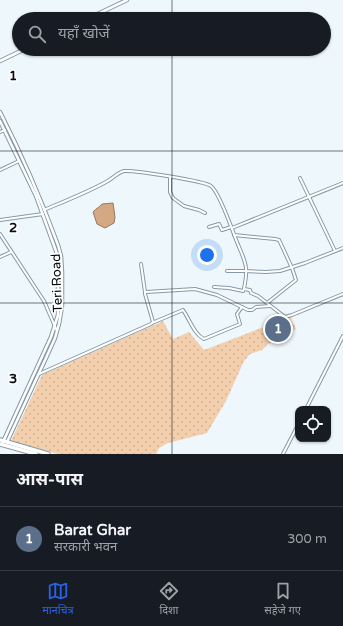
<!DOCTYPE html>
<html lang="hi">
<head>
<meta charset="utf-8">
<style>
	:root { --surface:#171b24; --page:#242831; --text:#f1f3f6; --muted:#9ea1a6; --line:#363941; --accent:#2563eb }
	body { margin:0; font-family:"Varela Round","Noto Sans Devanagari",sans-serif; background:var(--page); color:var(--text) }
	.controls { position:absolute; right:12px; bottom:12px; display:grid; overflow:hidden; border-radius:8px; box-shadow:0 1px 3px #0004 }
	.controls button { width:36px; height:36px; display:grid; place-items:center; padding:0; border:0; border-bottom:1px solid var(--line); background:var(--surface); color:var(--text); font:20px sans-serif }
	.you { position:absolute; left:207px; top:255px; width:14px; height:14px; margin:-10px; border:3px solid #fff; border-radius:50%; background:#1a73e8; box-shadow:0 0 0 6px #1a73e833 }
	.badge { display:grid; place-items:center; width:26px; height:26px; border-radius:50%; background:var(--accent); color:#fff; font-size:13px; font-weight:700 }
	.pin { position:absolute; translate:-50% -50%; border:2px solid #fff; box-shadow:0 1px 4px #0006 }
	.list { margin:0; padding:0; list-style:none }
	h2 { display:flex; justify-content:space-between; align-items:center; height:52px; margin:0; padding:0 16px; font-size:17px }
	h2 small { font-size:13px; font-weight:400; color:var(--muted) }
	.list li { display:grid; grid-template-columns:26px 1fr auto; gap:12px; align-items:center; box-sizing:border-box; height:64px; padding:0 16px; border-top:1px solid var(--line) }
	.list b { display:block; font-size:15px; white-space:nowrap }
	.list p { margin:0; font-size:13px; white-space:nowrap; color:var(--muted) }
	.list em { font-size:13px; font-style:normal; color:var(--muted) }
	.icon { flex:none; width:22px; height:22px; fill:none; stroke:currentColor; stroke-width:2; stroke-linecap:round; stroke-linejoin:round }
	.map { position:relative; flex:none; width:343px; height:454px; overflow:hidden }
	.search { position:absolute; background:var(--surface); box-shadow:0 1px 3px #0004; left:12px; right:12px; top:12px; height:44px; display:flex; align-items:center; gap:10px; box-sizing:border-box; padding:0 14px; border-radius:22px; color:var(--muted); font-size:15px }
	.sheet { height:116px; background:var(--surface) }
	nav { display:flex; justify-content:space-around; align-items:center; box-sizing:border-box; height:56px; border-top:1px solid var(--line); background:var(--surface); font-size:11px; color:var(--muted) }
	nav a { display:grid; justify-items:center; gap:2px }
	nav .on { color:var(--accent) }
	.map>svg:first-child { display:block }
	.grass { fill:url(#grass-dots) }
	.water { fill:#d3a882; stroke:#967960 }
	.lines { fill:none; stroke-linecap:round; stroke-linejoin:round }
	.minor-casing { stroke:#8699a6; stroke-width:4 }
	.tertiary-casing { stroke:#8699a6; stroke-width:4.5 }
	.primary-casing { stroke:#8699a6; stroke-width:5.5 }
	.minor { stroke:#fff; stroke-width:2 }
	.tertiary { stroke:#fff; stroke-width:2.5 }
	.primary { stroke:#fff; stroke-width:3.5 }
	.grid { fill:none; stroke:#060c11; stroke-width:1; stroke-opacity:0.55 }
	.labels { text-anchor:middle; stroke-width:3.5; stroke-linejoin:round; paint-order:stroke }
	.street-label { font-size:13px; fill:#060c11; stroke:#fff }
	.grid-label { font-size:13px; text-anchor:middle; font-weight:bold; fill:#060c11; stroke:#fff; stroke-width:3.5; stroke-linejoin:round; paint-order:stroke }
</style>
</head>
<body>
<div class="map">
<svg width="343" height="454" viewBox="0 0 343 454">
	<defs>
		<pattern id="grass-dots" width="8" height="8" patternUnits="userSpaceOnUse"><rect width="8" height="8" fill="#f4cfae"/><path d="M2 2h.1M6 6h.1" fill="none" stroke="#d0b195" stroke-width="1.8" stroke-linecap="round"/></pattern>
	</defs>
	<rect width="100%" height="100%" fill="#eef7fc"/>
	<path class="grass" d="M290 317 296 329 268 344 262 350 250 354 244 361 226 401 207 433 168 443 159 448 156 454H58L11 441 42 375 163 321 173 339 189 332 204 350Z"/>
	<path class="water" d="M113 203 115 217 114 223 105 228 97 224 93 212C96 208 99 208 102 204Z"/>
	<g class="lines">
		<g class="minor-casing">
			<g id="minor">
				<path d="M0 132 5 130"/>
				<path d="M0 170 19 161"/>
				<path d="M170 177V192L173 198 184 206 199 210 205 213"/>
				<path d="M300 178 335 251"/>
				<path d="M44 210C65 201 86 193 106 182 112 179 117 173 124 171 133 170 205 181 211 186 220 193 232 230 237 242 240 250 245 259 246 268 247 275 245 282 244 289"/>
				<path d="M0 220 43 214"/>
				<path d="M209 227 219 224 222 230 231 227"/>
				<path d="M232 228 343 183"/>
				<path d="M0 234 44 301 57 331"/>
				<path d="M234 235 275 239 279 240 280 242 292 268 296 280 267 303"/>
				<path d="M0 257 11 252"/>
				<path d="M141 264 145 292"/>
				<path d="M227 271H243L266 272 280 271 305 263 343 248"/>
				<path d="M214 287 229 288 243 291 244 289 250 290 251 293 258 296 285 317 292 315 343 294"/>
				<path d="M152 323 183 310C190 320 194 334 204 339L240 324 237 314 242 307"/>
				<path d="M39 374 151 324 153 322 145 294V292H146L195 289 217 295 248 310H252L256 307 270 306"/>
				<path d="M306 409 343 336"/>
				<path d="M283 454 298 425"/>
			</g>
		</g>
		<g class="tertiary-casing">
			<g id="tertiary">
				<path d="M87 19 127 0"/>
				<path d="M0 61 25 49"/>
				<path d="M0 112C22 155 41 199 58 245L61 256 62 272V306L59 324 55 338 46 358 7 442"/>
				<path d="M0 121 36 196 56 251 58 259V315L51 337 3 442"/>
			</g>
		</g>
		<g class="primary-casing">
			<g id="primary">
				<path d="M0 440 48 454"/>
				<path d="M0 444 36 454"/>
			</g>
		</g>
		<use href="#minor" class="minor"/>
		<use href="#tertiary" class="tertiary"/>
		<use href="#primary" class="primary"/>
	</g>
	<path class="grid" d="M172 0V19M172 49V454M0 151H343M0 303H343"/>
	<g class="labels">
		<g class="street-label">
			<text transform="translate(56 283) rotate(-92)" y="5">Teri Road</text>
		</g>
	</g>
	<g class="grid-label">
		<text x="13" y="80">1</text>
		<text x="13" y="232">2</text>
		<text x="13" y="383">3</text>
	</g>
</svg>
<div class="controls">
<button><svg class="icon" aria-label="locate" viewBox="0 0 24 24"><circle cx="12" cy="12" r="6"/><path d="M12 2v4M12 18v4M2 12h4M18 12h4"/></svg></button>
</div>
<div class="you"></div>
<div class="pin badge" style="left:278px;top:329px;background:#5c6f8a">1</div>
<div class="search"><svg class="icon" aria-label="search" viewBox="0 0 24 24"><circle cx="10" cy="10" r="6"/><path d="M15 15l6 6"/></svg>यहाँ खोजें</div>
</div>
<section class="sheet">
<h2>आस-पास<small></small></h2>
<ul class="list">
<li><span class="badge" style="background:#5c6f8a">1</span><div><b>Barat Ghar</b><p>सरकारी भवन</p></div><em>300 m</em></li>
</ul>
</section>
<nav>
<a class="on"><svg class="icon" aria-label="map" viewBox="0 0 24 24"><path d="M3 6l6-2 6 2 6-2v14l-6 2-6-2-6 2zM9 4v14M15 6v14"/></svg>मानचित्र</a>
<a><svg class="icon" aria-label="directions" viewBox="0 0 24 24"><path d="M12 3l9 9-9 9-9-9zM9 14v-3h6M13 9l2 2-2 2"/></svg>दिशा</a>
<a><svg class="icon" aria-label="saved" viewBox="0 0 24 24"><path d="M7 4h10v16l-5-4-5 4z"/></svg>सहेजे गए</a>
</nav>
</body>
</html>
